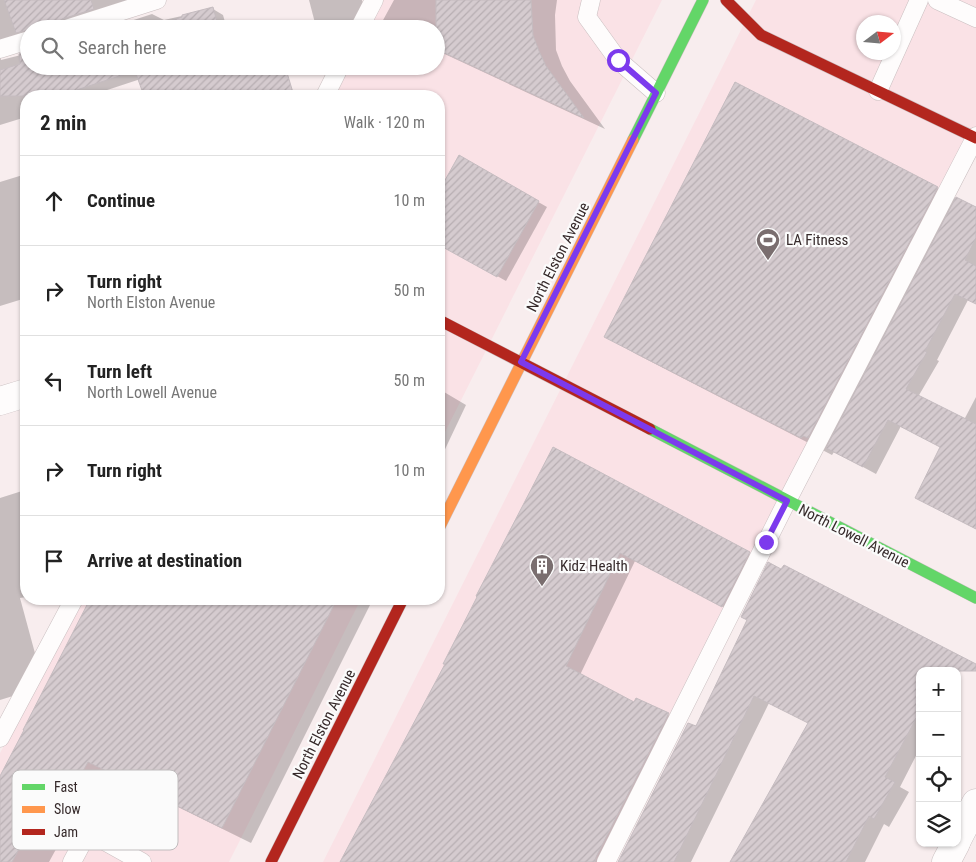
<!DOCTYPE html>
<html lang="en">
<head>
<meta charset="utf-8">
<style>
	:root { --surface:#fff; --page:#f6f6f6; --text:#222; --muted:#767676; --line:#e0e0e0 }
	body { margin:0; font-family:"Roboto Condensed",sans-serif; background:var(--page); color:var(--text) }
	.controls { position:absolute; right:15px; bottom:15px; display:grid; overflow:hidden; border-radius:10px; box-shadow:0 1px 4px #0004 }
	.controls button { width:45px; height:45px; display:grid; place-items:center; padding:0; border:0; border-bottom:1px solid var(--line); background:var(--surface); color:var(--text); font:25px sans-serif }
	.compass { position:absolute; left:856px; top:15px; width:45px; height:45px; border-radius:50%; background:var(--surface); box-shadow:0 1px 4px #0004; rotate:74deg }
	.stop { position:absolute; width:15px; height:15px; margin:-11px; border:4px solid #7c3aed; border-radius:50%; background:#fff }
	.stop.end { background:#7c3aed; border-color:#fff; box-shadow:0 1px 5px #0008 }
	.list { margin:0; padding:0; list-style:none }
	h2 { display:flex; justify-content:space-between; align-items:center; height:65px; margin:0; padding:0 20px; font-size:21px }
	h2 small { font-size:16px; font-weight:400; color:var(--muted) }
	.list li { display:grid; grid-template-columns:32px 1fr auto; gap:15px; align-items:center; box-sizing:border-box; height:90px; padding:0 20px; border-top:1px solid var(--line) }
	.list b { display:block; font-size:19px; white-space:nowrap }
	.list p { margin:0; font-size:16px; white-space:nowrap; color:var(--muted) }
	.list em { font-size:16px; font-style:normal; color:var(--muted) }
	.icon { flex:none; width:28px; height:28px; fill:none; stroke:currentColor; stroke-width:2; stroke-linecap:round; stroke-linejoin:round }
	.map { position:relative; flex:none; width:976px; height:862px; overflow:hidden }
	.search { position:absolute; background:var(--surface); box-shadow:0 1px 4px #0004; left:20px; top:20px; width:425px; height:55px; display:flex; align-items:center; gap:12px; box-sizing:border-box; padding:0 18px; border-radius:28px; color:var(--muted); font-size:19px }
	.panel { position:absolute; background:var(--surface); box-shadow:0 1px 4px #0004; left:20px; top:90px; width:425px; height:515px; border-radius:20px }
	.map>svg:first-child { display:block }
	.built { fill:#fae2e6; fill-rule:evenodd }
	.shadow { fill:#0003 }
	.building { fill:url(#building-hatch); stroke:#c5bcc0 }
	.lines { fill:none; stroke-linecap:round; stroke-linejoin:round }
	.lane-casing { stroke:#cabfc0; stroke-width:19 }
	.street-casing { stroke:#cabfc0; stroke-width:29 }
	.fast-casing { stroke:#cabfc0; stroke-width:12 }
	.slow-casing { stroke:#cabfc0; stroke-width:12 }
	.jam-casing { stroke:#cabfc0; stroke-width:12 }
	.lane { stroke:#fefcfc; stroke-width:18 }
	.street { stroke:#fefcfc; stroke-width:28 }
	.fast { stroke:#63d668; stroke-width:11 }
	.slow { stroke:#ff974d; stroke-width:11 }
	.jam { stroke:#b3261e; stroke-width:11 }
	.route { stroke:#7c3aed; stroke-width:6 }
	.labels { text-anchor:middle; stroke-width:4.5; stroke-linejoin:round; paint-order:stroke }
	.poi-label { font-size:15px; fill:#362a2b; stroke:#fbfbfb; text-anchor:start }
	.street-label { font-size:15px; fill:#362a2b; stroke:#fbfbfb }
	.key { fill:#fbfbfb; stroke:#c0bcbd; stroke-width:1 }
	.key-label { font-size:14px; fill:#362a2b }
</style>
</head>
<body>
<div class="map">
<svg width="976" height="862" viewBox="0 0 976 862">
	<defs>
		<pattern id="building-hatch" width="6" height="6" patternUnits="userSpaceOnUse" patternTransform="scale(1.25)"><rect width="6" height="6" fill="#d5cbcf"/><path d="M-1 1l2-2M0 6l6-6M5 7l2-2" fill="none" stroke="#b7aeb2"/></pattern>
	</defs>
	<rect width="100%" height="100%" fill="#f8edee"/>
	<g class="built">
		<path d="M381 0H662L439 444V96H331L346 66H436V29H366Z"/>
		<path d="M756 0H976V140L613 862H323ZM864 22H894V52H864Z"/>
		<path d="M82 599H361L229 862H0V753Z"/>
	</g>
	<g class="shadow">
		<path d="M0 0H151L68 29H29V38L0 54 1 60 29 53V66H180L89 96H26V117L0 125Z"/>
		<path d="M309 0H362L367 20 335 29H326L315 23Z"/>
		<path d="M394 0H557L555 15 556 50 562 66 570 81 605 129 436 50V29H394L382 22Z"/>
		<path d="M213 9 223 15 227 29H106L152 14 164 20Z"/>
		<path d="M291 89 302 96H267Z"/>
		<path d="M459 157 547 207 506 281 439 243V194Z"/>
		<path d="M26 174V298L0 306V182Z"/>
		<path d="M937 188 956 199 976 207V297L968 300 937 360 939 361 901 426 876 474 839 454 834 452 832 455 636 354 606 336Z"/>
		<path d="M439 389 466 405 439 462Z"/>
		<path d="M976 397V529L922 500Z"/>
		<path d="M553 449 764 562 737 614 635 561 580 675 635 704 668 715 683 723 613 862H342L446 664Z"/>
		<path d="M26 483V597L20 598 39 668 26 692 0 700V498L22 491 20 485Z"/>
		<path d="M91 599H373L251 843 117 777 106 797 89 789 49 862H8L0 859V779Z"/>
		<path d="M749 620 965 661 957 675V671H920V748L900 787 909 792 889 827 884 824 865 862H731L809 723 769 703 691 862H619L697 728Z"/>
	</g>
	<g class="building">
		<path d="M4 0H91L94 9 62 19 58 22 56 29H29V30L16 33Z"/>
		<path d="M436 0H531L533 35 539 51 546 66 584 118 436 49Z"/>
		<path d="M213 7 219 29H146L182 17V15Z"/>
		<path d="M29 51V66H285L294 96H144L135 71 58 96H0V70L20 64 19 54Z"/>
		<path d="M735 82 938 187 808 438 803 436 801 438 604 337Z"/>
		<path d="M459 155 539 201 497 277 439 245V191Z"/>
		<path d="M956 197 976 207V238L965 260 976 266V304L955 294 925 351 927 352 906 389 976 424V529L915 498 940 447 888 420 863 467 826 448Z"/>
		<path d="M553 447 750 552 722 607 620 553 566 666 634 702 636 698 669 713 596 857 595 862H340L445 664H443L477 597 476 596Z"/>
		<path d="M768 562 781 569 784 565 976 664V671H920V711L885 777 895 782 874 819 869 816 846 862H730L808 723 754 696 674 862H618L688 723 696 726 747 620 741 617Z"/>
		<path d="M90 599H337L222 828 88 762 77 782 60 773 12 862H0V776L24 730H23Z"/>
	</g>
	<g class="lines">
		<g class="lane-casing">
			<g id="lane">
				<path d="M591 0 587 17 618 60 656 93"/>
				<path d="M937 0 976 18"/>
				<path d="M66 29 157 0"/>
				<path d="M359 29 374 0"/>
				<path d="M0 49 29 40"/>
				<path d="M878 91 919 0"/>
				<path d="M325 96 340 66"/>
				<path d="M0 738 74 599"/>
				<path d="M72 862 88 832 142 862"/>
				<path d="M606 862 787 501 976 136"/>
			</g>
		</g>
		<g class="street-casing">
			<g id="street">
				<path d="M0 401 26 393"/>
				<path d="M957 840 976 803"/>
				<path d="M946 862 956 843"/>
			</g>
		</g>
		<g class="fast-casing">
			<g id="fast">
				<path d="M633 140 703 0"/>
				<path d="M650 429 976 598"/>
			</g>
		</g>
		<g class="slow-casing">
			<path id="slow" d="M439 528 633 140"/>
		</g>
		<g class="jam-casing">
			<g id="jam">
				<path d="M726 0 761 35 976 138"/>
				<path d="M439 320 650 429"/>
				<path d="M271 862 403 599"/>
			</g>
		</g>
		<use href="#lane" class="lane"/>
		<use href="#street" class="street"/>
		<use href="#fast" class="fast"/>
		<use href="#slow" class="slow"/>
		<use href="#jam" class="jam"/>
	</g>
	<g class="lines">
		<path class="route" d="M618 60 656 93 521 362 787 501 766 542"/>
	</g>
	<defs>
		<g id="stadium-pin" transform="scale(1.25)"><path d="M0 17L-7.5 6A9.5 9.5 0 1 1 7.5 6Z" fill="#7a6e6f" stroke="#fbfbfb"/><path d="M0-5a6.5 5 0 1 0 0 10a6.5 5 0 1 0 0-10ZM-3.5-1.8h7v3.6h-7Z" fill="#fff"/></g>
		<g id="building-pin" transform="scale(1.25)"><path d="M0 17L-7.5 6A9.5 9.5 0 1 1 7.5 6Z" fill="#7a6e6f" stroke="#fbfbfb"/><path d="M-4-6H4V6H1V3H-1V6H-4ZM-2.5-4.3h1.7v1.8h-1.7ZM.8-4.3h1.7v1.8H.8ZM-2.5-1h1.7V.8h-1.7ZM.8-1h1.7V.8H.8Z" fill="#fff"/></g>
	</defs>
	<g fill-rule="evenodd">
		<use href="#stadium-pin" x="768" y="240"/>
		<use href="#building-pin" x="542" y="566"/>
	</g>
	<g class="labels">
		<g class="poi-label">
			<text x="786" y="245">LA Fitness</text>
			<text x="560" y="571">Kidz Health</text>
		</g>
		<g class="street-label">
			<text transform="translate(558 257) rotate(-63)" y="5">North Elston Avenue</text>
			<text transform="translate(854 536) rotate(27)" y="5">North Lowell Avenue</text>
			<text transform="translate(324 724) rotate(-63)" y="5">North Elston Avenue</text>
		</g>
	</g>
	<rect x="12" y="770" width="166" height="80" rx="8" class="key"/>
	<rect x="22" y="784" width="23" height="6" fill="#63d668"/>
	<rect x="22" y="806" width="23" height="7" fill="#ff974d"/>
	<rect x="22" y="829" width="23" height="6" fill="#b3261e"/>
	<g class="key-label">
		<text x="54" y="792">Fast</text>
		<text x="54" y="814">Slow</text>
		<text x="54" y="837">Jam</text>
	</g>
</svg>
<div class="controls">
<button>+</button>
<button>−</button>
<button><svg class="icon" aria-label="locate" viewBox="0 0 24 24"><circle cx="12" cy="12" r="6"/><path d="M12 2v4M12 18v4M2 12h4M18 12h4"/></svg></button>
<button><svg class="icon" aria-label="layers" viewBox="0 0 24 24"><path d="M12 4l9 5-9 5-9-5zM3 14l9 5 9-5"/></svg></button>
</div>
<svg class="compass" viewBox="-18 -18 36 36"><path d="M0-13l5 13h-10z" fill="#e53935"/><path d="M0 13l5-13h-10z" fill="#767676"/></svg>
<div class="stop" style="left:618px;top:60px"></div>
<div class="stop end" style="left:766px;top:542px"></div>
<div class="search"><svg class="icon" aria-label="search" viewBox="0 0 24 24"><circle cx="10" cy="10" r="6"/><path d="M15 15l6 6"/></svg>Search here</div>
<section class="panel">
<h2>2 min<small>Walk · 120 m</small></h2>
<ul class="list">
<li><svg class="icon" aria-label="ahead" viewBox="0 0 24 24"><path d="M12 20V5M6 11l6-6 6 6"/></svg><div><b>Continue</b></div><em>10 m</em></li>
<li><svg class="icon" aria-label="right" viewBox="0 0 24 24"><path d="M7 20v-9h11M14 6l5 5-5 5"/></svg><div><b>Turn right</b><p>North Elston Avenue</p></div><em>50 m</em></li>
<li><svg class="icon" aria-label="left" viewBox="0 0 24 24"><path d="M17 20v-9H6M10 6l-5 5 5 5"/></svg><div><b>Turn left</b><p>North Lowell Avenue</p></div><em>50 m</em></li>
<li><svg class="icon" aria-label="right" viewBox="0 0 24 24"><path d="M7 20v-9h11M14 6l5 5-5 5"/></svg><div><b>Turn right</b></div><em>10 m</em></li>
<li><svg class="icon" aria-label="arrive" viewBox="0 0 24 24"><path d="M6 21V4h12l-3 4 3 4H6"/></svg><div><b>Arrive at destination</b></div></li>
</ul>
</section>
</div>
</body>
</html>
